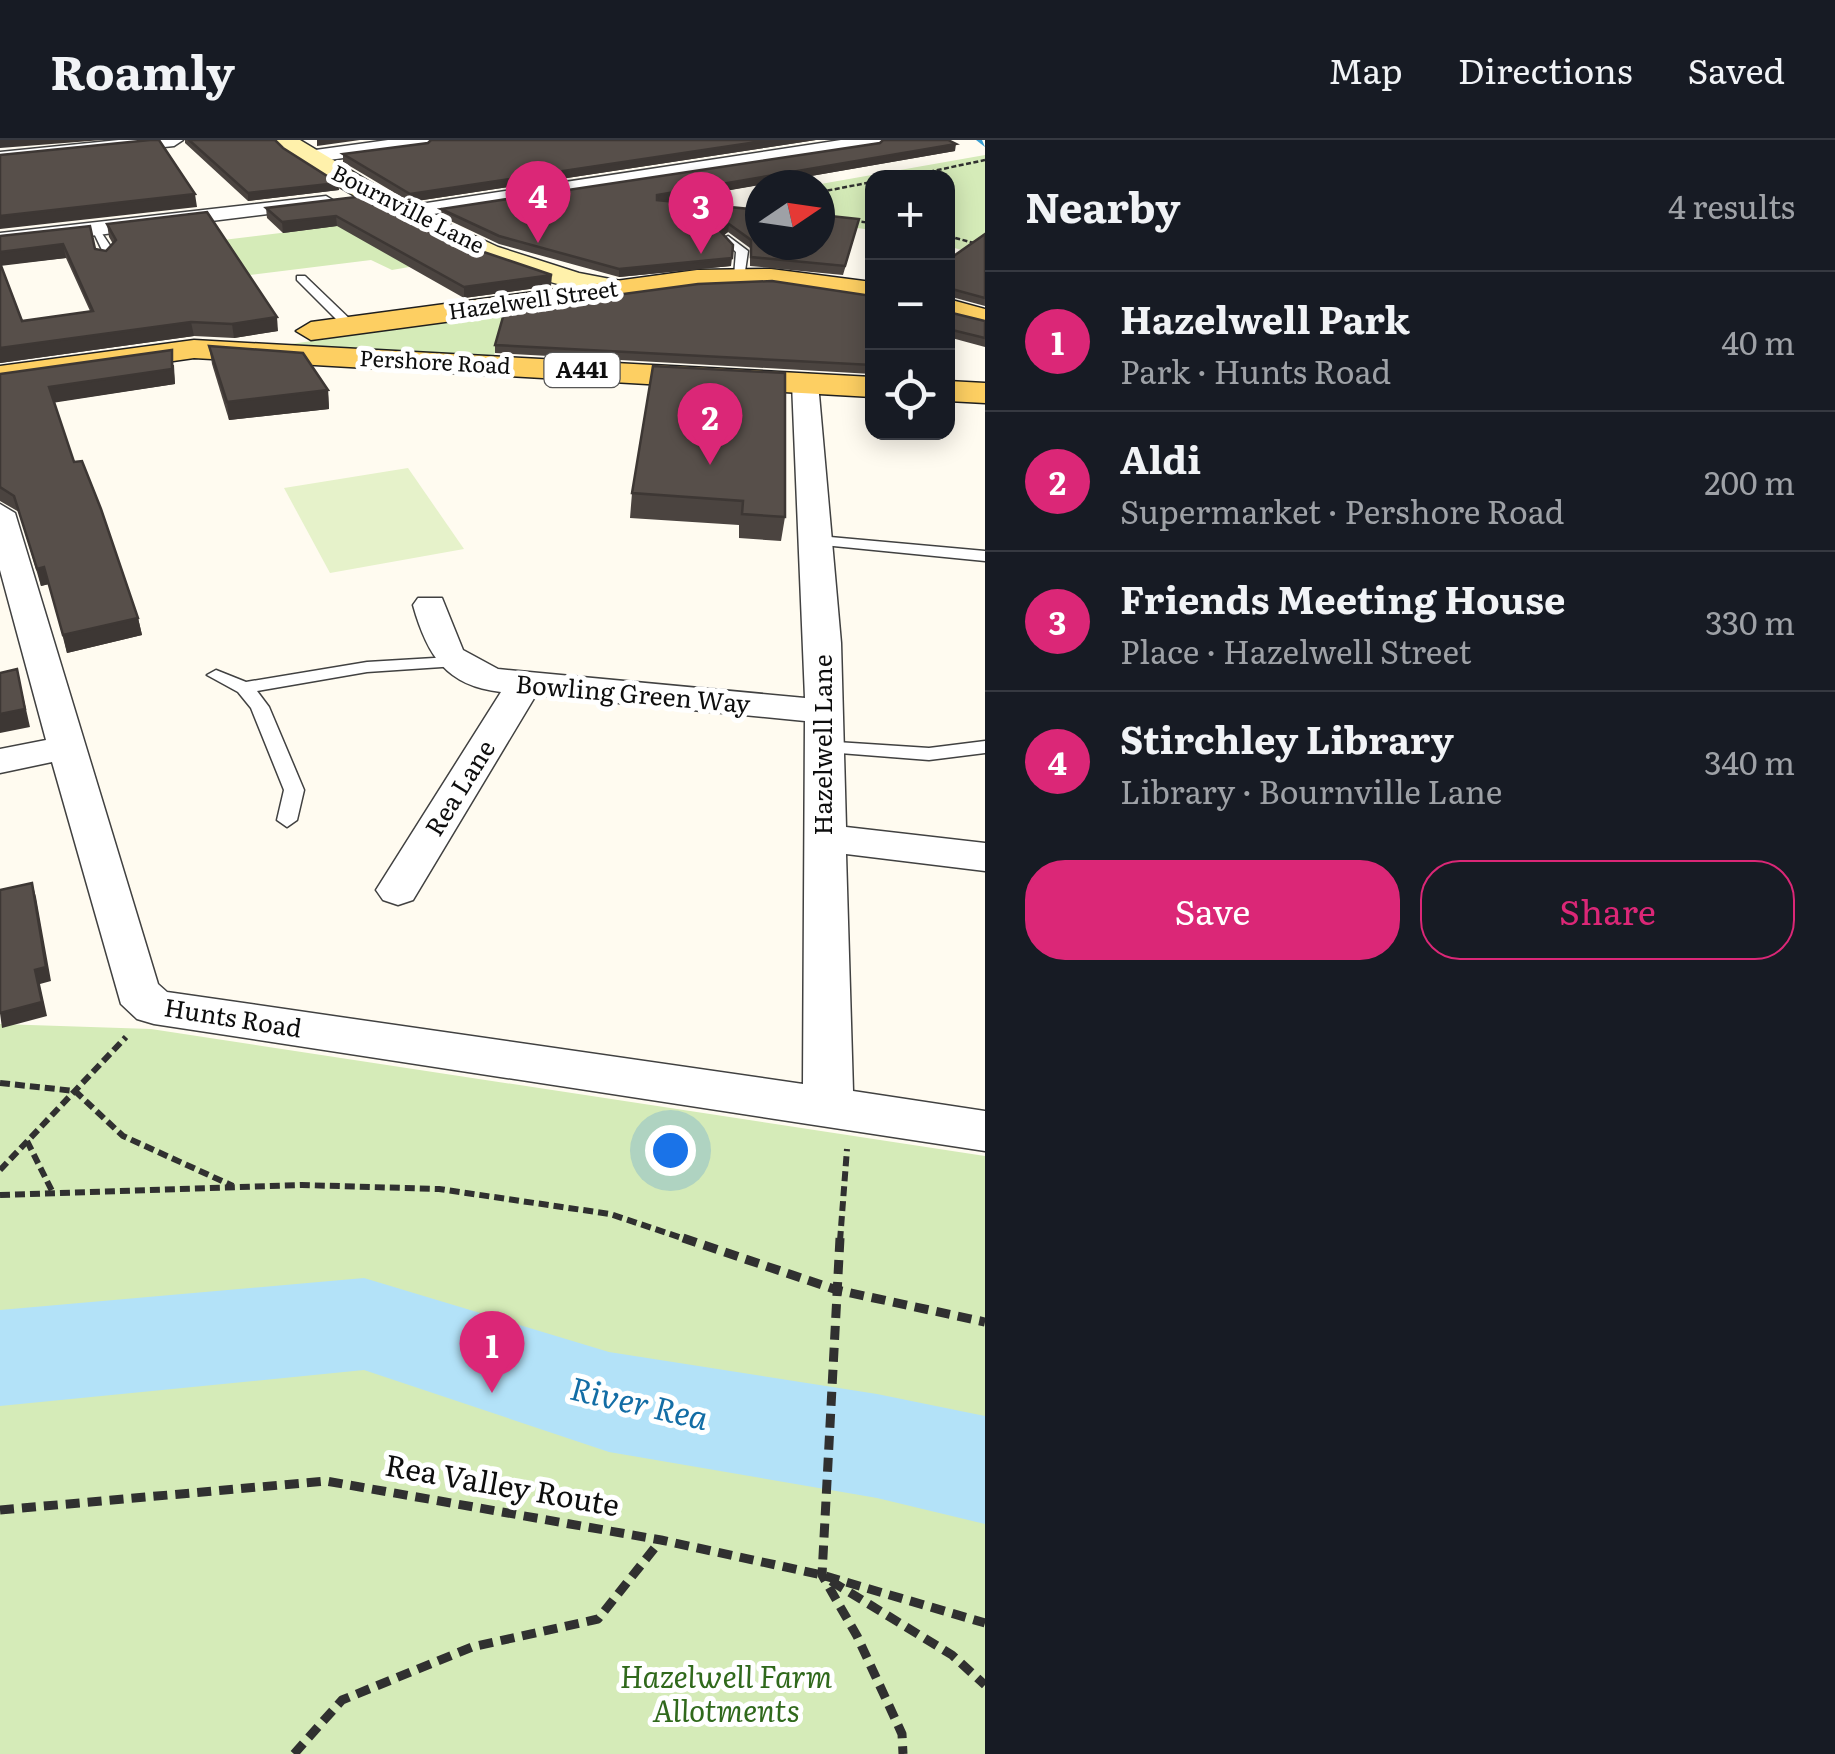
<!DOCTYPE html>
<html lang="en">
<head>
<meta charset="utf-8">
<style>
	:root { --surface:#171b24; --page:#20242c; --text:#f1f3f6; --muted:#9ea1a6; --line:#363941; --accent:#db2777 }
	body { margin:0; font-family:Literata,serif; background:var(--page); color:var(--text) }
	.controls { position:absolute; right:30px; top:30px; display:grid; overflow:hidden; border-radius:20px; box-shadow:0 5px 25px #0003 }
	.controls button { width:90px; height:90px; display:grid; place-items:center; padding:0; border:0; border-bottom:2px solid var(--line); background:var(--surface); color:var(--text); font:50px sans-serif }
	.compass { position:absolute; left:745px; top:30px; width:90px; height:90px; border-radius:50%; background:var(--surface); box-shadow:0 5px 25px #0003; rotate:77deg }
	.you { position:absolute; left:670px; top:1010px; width:35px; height:35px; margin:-25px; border:8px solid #fff; border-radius:50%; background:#1a73e8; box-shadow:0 0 0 15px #1a73e833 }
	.badge { display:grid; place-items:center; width:65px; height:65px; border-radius:50%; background:var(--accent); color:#fff; font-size:32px; font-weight:700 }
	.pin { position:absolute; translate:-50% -82px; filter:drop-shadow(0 2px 5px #0008) }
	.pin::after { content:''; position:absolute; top:52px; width:35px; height:30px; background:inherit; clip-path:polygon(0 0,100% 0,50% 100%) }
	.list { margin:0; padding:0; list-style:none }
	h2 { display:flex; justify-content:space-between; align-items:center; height:130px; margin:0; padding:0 40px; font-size:42px }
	h2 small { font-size:32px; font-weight:400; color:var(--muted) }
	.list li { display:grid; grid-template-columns:65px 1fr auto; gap:30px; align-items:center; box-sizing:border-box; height:140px; padding:0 40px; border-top:2px solid var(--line) }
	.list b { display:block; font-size:38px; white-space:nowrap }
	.list p { margin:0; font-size:32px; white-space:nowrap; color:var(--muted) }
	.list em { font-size:32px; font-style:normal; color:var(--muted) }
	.actions { display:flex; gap:20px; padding:30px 40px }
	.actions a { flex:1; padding:22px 0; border:2px solid var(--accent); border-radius:40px; text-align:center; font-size:35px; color:var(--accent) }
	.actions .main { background:var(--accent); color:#fff }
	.icon { flex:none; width:55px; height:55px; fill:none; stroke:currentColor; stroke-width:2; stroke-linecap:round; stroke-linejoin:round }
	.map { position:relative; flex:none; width:985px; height:1614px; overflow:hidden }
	header { display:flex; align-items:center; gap:60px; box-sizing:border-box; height:140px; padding:0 50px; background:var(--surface); border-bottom:2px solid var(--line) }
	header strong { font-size:48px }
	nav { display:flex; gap:55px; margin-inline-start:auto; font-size:35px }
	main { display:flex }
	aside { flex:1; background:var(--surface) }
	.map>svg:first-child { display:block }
	.green { fill:#d5ebb8 }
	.pitch { fill:#e6f2ca }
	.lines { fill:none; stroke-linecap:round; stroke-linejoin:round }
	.stream { fill:#379dd2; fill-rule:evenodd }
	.river { fill:#b3e2f8; fill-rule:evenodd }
	.lane-casing { stroke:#414141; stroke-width:3 }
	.street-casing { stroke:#414141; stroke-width:3 }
	.secondary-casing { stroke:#303030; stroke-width:3 }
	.primary-casing { stroke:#1f1f1f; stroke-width:3 }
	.path-far2 { stroke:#303030; stroke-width:2.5; stroke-dasharray:5 2.5; stroke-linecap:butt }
	.path-far1 { stroke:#303030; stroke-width:6; stroke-dasharray:10 5; stroke-linecap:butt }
	.path { stroke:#303030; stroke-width:9; stroke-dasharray:14 8; stroke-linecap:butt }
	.lane { fill:#fff; fill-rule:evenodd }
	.street { fill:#fff; fill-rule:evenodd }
	.secondary { fill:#fff1ab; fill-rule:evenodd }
	.primary { fill:#fdcf62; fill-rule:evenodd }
	.wall { fill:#4b4440; fill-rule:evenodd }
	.shaded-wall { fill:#3d3734 }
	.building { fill:#574f4a; stroke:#3d3734; stroke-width:2.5 }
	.labels { text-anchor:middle; stroke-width:10; stroke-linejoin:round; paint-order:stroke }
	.far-street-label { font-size:22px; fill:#0e0e0e; stroke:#fff }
	.shield { fill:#fff; stroke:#565656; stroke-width:2.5 }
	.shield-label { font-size:22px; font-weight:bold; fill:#0e0e0e }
	.street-label { font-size:25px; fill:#0e0e0e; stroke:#fff }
	.near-street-label { font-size:30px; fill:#0e0e0e; stroke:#fff }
	.near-park-label { font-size:30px; font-style:italic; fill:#30691c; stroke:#fff }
	.near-water-label { font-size:32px; font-style:italic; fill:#136da5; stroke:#fff }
</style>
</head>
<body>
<header>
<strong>Roamly</strong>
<nav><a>Map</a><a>Directions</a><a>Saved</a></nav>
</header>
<main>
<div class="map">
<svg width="985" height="1614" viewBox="0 0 985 1614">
	<rect width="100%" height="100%" fill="#fffbf0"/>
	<g class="green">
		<path d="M985 15V100L968 112 948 106V38H872V90L820 83V45H815Z"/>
		<path d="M327 78 415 126 392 130 371 120 242 136 116 113 313 89Z"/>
		<path d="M506 173 493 219 299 210 291 204Z"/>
		<path d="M0 884 151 889 985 1016V1614H0Z"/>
	</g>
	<path class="pitch" d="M408 328 464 409 330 433 284 348Z"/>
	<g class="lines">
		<path class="stream" d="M976 0H982L985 7Z"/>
		<path class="river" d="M364 1138 609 1212 877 1254 985 1276V1384L877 1358 609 1312 364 1230 0 1266V1170Z"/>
		<g class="lane-casing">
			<g id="lane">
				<path d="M97 86 115 113 109 121H101L96 113 102 110 92 89Z"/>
				<path d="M728 96 748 111 744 138 734 136 736 112 723 99Z"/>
				<path d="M297 136H305L354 183V189H346L297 140Z"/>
				<path d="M819 396 985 411V421L813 404V398Z"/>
				<path d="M451 517 457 518V526L367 532 257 551 269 567 304 650 297 680 287 687 277 680 284 650 251 568 238 552 207 535 216 530 246 542 367 522Z"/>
				<path d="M821 601 929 608 985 601V613L929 620 814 611 811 607Z"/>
			</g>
		</g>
		<g class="street-casing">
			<g id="street">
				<path d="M119 0H183L174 6 0 24V12Z"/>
				<path d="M388 0H437L428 6 308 23 298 17 308 11Z"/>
				<path d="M841 0H887L878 6 407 78 396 72 407 66Z"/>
				<path d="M326 56 336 62 333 66 0 107V93Z"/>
				<path d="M805 235 818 243 841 503 846 687 985 703V731L846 714 853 951 985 971V1011L154 884 137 879 121 864 52 622 0 633V609L46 600 0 430V364L15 373 158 844 167 852 803 944 805 581 536 555 413 760 398 765 383 760 376 750 501 552C446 546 427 515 413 465L418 458H442L463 510 498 529 805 558 792 243Z"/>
			</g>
		</g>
		<g class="secondary-casing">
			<path id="secondary" d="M274 0H300L408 65 498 107 579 133 626 142 630 148 616 157C513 139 418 96 330 41 311 29 288 17 274 0Z"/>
		</g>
		<g class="primary-casing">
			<g id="primary">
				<path d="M771 129 872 142V160L771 145 697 148 311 200 296 191 311 182 697 130Z"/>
				<path d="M948 159 985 169V187L948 177Z"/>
				<path d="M194 200 872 237V257L194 218 0 246V226Z"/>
				<path d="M948 241 985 243V263L948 261Z"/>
			</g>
		</g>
		<g class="path-far2">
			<path d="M900 38 985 20"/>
			<path d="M820 52 872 42"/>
			<path d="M854 81 872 83"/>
			<path d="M948 96 974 103 985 96"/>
		</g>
		<g class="path-far1">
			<path d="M0 943 75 951 123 996 233 1046"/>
			<path d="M27 1001 53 1053"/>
			<path d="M0 1030 126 897"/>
			<path d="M0 1055 302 1045 439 1049 610 1074 691 1101"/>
			<path d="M840 1101 847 1009"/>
		</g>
		<g class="path">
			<path d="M683 1098 837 1150 985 1182"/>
			<path d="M840 1098 822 1435 857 1496 902 1594 903 1614"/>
			<path d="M0 1370 326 1341 661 1400 822 1435 985 1483"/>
			<path d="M831 1441 952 1515 985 1545"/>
			<path d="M294 1614 342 1560 472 1507 598 1479 661 1400"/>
		</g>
		<use href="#lane" class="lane"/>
		<use href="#street" class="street"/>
		<use href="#secondary" class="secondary"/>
		<use href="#primary" class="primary"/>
	</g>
	<g class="wall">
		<path d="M185 0H275L283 8 338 43 339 50 248 61 185 3Z"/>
		<path d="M431 0H816L410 62 343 22V14L428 3Z"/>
		<path d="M880 3 955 11 666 61 857 87 843 135 750 126V108L728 92 724 95 731 126 619 137 499 104 442 77 441 69Z"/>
		<path d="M364 56 466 106 551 146 464 158 337 86 283 93 267 78 266 68Z"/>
		<path d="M107 84 278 191 234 198 194 196 0 223V96L106 111 113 104 109 97ZM66 118 90 171 22 181 1 125Z"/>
		<path d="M985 94V166L948 156V120Z"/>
		<path d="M872 156V234L495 213V205Z"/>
		<path d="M948 172 985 181V207L948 197Z"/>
		<path d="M209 206 328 250 329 269 229 280 212 224Z"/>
		<path d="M174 225 175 244 54 262 74 322 138 478 142 495 67 513 49 444 41 446 19 372 0 361V234Z"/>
		<path d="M653 226 785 377 781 401 739 398V385L630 378 632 353Z"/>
	</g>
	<g class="shaded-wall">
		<path d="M0 0H103L0 8Z"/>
		<path d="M317 0H360L317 6Z"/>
		<path d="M770 0H816L410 62V54Z"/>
		<path d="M956 4 955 11 656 63 657 55Z"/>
		<path d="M338 43 339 50 248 61V53Z"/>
		<path d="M195 54 197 67 0 89V76Z"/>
		<path d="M336 76 337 86 283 93 282 82Z"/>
		<path d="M729 84 728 92 719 99 720 91Z"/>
		<path d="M63 104 66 118 0 126V112Z"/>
		<path d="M732 118 731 126 619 137V129Z"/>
		<path d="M552 135 551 146 464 158V147Z"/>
		<path d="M277 177 278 191 234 198 232 184Z"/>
		<path d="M191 182 194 196 0 223V208Z"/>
		<path d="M172 210 175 244 52 263 49 247Z"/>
		<path d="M328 250 329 269 229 280 227 262Z"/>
		<path d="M44 427 49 444 41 446 37 429Z"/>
		<path d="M138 478 142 495 67 513 63 495Z"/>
		<path d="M17 529 30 587 0 593V574Z"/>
		<path d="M32 743 36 757 51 841 40 844 47 876 2 888 0 873Z"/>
	</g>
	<g class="building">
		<path d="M150 0H159L195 54 0 76V15Z"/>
		<path d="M189 0H275L283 8 338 43 248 53Z"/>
		<path d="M431 0H770L410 54 343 14 428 3Z"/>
		<path d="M883 0H948L956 4 657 55V60L760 70V105H820V75L859 79 845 126 751 117V100L729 84 720 91 733 105 732 118 619 129 499 96 441 69 880 3Z"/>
		<path d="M364 56 466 106 552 135 464 147 336 76 282 82 266 68Z"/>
		<path d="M207 72 277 177 232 184 191 182 0 208V123L22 181 93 171 63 104 0 112V96L90 86 95 109 106 111 116 100 107 84Z"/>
		<path d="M985 94V158L948 148V120Z"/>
		<path d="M772 141 872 156V225L495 205 505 170 698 144Z"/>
		<path d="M948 172 985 181V198L948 189Z"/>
		<path d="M209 206 303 213 328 250 227 262Z"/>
		<path d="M172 210V229L49 247 74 322 82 321 101 369 138 478 63 495 44 427 37 429 14 356 0 347V234Z"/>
		<path d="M653 226 785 233V377L742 374 743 361 632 353Z"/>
		<path d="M17 529 25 569 0 574V533Z"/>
		<path d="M32 743 46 827 35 830 42 862 0 873V750Z"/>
	</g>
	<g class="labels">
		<g class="far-street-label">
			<text transform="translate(408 69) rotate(27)" y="8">Bournville Lane</text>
			<text transform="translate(533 160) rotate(-8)" y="8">Hazelwell Street</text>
			<text transform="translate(435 222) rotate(3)" y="8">Pershore Road</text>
		</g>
		<rect class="shield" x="544.5" y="213" width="75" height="34" rx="8"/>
		<g class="shield-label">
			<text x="582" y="238">A441</text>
		</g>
		<g class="street-label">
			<text transform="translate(633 554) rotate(5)" y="9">Bowling Green Way</text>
			<text transform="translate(823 605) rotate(-90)" y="9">Hazelwell Lane</text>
			<text transform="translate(460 648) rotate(-58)" y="9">Rea Lane</text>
			<text transform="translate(233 878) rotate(9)" y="9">Hunts Road</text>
		</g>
		<g class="near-street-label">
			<text transform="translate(502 1346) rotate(10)" y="10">Rea Valley Route</text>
		</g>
		<g class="near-park-label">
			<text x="726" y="1548">Hazelwell Farm<tspan x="726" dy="34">Allotments</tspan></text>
		</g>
		<g class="near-water-label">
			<text transform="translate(639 1264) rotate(13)" y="11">River Rea</text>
		</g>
	</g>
</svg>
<div class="controls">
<button>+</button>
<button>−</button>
<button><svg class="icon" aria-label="locate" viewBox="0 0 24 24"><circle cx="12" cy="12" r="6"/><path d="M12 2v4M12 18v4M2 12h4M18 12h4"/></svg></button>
</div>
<svg class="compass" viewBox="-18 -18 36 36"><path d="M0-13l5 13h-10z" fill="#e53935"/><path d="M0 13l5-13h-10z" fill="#9ea1a6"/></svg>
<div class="you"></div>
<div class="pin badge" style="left:492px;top:1253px">1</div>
<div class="pin badge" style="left:710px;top:325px">2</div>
<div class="pin badge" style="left:701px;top:114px">3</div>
<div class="pin badge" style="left:538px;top:103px">4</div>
</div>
<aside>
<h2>Nearby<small>4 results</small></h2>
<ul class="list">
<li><span class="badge">1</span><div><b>Hazelwell Park</b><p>Park · Hunts Road</p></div><em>40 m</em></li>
<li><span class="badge">2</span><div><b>Aldi</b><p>Supermarket · Pershore Road</p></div><em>200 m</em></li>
<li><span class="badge">3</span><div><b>Friends Meeting House</b><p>Place · Hazelwell Street</p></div><em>330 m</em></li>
<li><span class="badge">4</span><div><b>Stirchley Library</b><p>Library · Bournville Lane</p></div><em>340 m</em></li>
</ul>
<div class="actions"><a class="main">Save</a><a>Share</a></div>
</aside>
</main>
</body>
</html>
